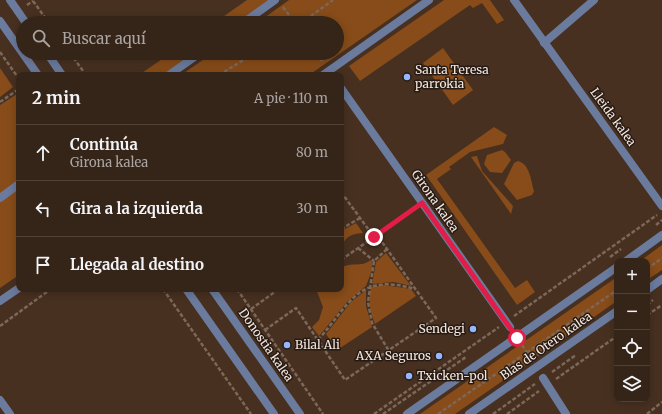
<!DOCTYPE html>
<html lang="es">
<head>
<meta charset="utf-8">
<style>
	:root { --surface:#352418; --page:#403025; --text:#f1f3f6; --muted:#aaa4a2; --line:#4f4137 }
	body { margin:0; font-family:Merriweather,serif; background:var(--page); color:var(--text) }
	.controls { position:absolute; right:12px; bottom:12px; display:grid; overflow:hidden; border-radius:8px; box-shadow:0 2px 10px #0003 }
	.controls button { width:36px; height:36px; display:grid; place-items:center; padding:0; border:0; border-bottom:1px solid var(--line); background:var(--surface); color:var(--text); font:20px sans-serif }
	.stop { position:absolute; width:12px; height:12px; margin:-9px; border:3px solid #e11d48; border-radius:50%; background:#fff }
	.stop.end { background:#e11d48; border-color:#fff; box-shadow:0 1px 4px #0008 }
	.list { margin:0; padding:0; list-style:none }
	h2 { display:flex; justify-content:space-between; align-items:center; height:52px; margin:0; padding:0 16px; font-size:17px }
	h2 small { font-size:13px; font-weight:400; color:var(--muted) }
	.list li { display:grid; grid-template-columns:26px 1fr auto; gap:12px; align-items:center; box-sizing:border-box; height:56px; padding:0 16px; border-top:1px solid var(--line) }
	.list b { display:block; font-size:15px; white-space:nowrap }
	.list p { margin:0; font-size:13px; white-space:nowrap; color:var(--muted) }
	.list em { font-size:13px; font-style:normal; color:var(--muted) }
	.icon { flex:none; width:22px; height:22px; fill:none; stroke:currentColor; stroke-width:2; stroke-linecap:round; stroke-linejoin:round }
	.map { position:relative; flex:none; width:662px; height:414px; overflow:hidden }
	.search { position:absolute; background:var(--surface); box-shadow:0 2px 10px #0003; left:16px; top:16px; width:328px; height:44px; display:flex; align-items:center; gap:10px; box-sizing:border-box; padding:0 14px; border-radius:22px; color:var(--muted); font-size:15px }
	.panel { position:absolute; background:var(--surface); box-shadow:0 2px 10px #0003; left:16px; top:72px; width:328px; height:220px; border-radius:8px }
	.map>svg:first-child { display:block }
	.green { fill:#874c19 }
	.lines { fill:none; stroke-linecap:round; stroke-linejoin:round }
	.path { stroke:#7c6859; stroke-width:2.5; stroke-dasharray:4 2; stroke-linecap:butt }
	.pedestrian { stroke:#6b7b9e; stroke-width:8 }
	.minor { stroke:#6b7b9e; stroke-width:8 }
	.route { stroke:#e11d48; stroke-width:5 }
	.poi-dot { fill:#96b6fd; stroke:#251b14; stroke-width:1.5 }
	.labels { text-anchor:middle; stroke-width:3; stroke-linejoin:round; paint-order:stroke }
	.poi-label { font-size:12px; fill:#f6e7dd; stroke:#251b14; text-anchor:start }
	.street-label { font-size:12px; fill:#f6e7dd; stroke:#251b14 }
</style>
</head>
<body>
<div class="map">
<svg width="662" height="414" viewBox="0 0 662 414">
	<rect width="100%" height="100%" fill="#473020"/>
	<g class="green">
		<path d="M247 0H270L237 23H214Z"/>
		<path d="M289 0H417L309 75H181L213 53H337V23H257Z"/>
		<path d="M444 0H490L504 20 497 24 482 3 473 8 470 5 360 81 349 66Z"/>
		<path d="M443 48 473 90 453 105 423 63Z"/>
		<path d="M171 53H194L163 75H139Z"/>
		<path d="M0 68 13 87 0 97Z"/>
		<path d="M17 94 19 96V275L0 288V105Z"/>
		<path d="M494 127 507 135 503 144 470 152 449 167 451 169 437 179 515 288 527 280 535 292 517 305 426 175Z"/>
		<path d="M502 150 505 152 511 160 502 173 490 172 484 164 487 155Z"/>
		<path d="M477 156 482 171 513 206 511 214 471 157Z"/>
		<path d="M518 161C530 164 531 181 534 191L532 195 517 200 504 184 514 163Z"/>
		<path d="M356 223 363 233C350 234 344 237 341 250V231Z"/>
		<path d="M662 245V270L647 280V261H640Z"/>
		<path d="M386 253 411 286 394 282 372 284 376 262Z"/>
		<path d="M371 260 372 262V270L366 286 348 301 319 336 312 327 319 320 323 307 316 289H341V268C351 261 361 268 371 260Z"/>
		<path d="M617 277V301L455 414H420Z"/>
		<path d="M384 285 411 289 416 296 375 324C370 312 368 300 371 287Z"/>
		<path d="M366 290V306L372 327 337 350 326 334 351 302Z"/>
	</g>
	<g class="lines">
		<g class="path">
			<path d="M33 1 49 23"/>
			<path d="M27 5 33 1"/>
			<path d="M283 7 295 23"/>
			<path d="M301 23 333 0"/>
			<path d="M0 52 19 79"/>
			<path d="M70 53 86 75"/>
			<path d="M316 53 323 62"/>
			<path d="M219 75 255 53"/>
			<path d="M0 102 19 89"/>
			<path d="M341 192 374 237"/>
			<path d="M656 225 662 220"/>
			<path d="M341 229 360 218"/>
			<path d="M358 248 374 261"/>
			<path d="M387 249 374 261 368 302 372 323 389 351"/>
			<path d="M610 257 621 249"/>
			<path d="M341 260 414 209"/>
			<path d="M647 269 662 258"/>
			<path d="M163 289 251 414"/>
			<path d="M237 289 323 414"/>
			<path d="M647 305 653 300"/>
			<path d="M251 309 279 289"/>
			<path d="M647 315 662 305"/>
			<path d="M514 316 657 215"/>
			<path d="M0 326 51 289"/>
			<path d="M265 330 296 308 345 380 436 318 377 235"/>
			<path d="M318 340C350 304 358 272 415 289"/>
			<path d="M522 345 531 359"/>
			<path d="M552 372 576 355"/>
			<path d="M556 379 617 336"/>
			<path d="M374 414 499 327"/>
			<path d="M383 414 466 357"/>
			<path d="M438 414 617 290"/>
			<path d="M493 414 535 384"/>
			<path d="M507 414 539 391"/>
			<path d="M647 414 662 402"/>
		</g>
		<g class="pedestrian">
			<path d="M514 0 662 206"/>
			<path d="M243 23 275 0"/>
			<path d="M544 43 594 0"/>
			<path d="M169 75 200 53"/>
			<path d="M323 75 429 0"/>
			<path d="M341 88 510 327"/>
			<path d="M0 198 19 184"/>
			<path d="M543 378 566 414"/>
			<path d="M0 400 10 414"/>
		</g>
		<g class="minor">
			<path d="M10 0 26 23"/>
			<path d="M0 21 38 75"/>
			<path d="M47 53 62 75"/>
			<path d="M626 261 662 235"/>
			<path d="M186 289 274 414"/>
			<path d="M212 289 300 414"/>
			<path d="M647 290 662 279"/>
			<path d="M0 301 19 288"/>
			<path d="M407 414 617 267"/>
			<path d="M469 414 617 311"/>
		</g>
	</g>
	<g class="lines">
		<path class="route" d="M374 237 422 203 517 338"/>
	</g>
	<g class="poi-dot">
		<circle cx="407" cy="77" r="4"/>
		<circle cx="473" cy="329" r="4"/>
		<circle cx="287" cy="345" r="4"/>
		<circle cx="439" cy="356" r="4"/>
		<circle cx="409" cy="376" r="4"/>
	</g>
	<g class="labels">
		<g class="poi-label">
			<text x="415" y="74">Santa Teresa<tspan x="415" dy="14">parrokia</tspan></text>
			<text x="465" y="333" text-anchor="end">Sendegi</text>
			<text x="295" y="349">Bilal Ali</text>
			<text x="431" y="360" text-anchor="end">AXA Seguros</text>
			<text x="417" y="380">Txicken-pol</text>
		</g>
		<g class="street-label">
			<text transform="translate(613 117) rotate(54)" y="4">Lleida kalea</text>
			<text transform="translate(435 201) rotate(55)" y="4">Girona kalea</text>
			<text transform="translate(266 345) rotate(55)" y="4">Donostia kalea</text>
			<text transform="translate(546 346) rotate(-35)" y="4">Blas de Otero kalea</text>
		</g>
	</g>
</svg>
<div class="controls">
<button>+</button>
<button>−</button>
<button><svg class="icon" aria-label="locate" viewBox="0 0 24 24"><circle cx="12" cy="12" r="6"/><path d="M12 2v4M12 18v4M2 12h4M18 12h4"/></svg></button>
<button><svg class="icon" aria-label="layers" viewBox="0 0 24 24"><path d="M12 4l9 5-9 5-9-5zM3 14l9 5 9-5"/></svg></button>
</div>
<div class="stop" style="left:517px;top:338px"></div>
<div class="stop end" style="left:374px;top:237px"></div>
<div class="search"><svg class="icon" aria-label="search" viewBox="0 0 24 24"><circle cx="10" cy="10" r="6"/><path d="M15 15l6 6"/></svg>Buscar aquí</div>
<section class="panel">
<h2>2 min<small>A pie · 110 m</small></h2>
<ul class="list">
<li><svg class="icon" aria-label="ahead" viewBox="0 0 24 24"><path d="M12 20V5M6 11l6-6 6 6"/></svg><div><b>Continúa</b><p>Girona kalea</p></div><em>80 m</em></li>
<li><svg class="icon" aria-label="left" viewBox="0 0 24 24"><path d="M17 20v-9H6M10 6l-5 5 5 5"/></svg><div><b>Gira a la izquierda</b></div><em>30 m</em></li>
<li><svg class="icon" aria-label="arrive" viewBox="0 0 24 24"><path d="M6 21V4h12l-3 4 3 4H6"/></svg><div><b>Llegada al destino</b></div></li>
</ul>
</section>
</div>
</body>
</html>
